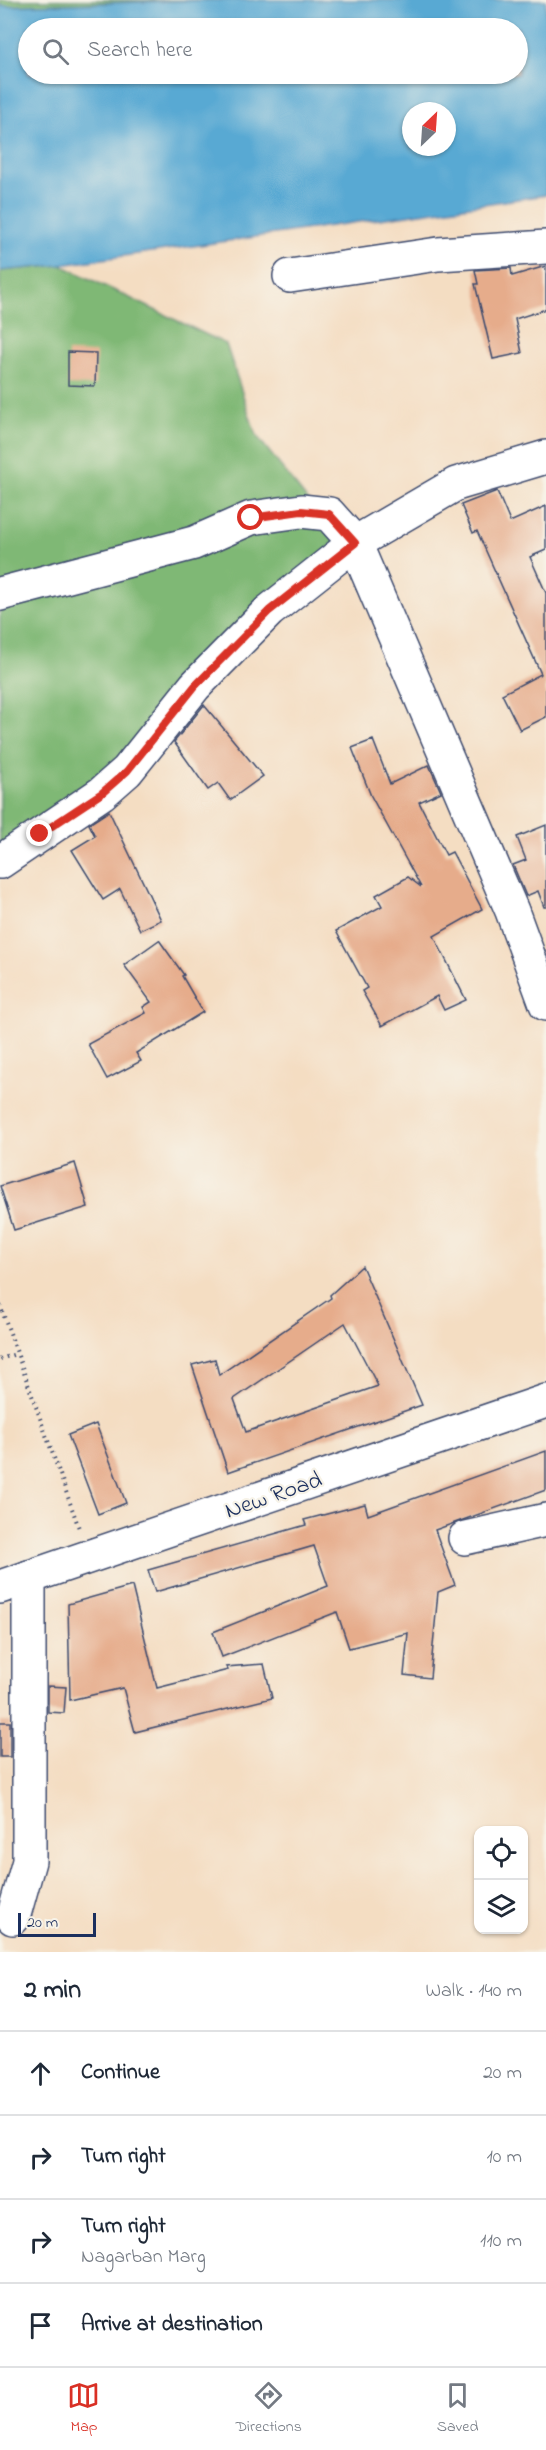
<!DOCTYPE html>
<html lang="en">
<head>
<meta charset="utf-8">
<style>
	:root { --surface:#fff; --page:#f6f6f7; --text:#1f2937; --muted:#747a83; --line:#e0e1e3; --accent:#d93025 }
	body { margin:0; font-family:"Indie Flower",sans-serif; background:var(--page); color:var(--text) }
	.controls { position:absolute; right:18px; bottom:18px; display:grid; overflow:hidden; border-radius:12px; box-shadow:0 2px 4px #0004 }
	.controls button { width:54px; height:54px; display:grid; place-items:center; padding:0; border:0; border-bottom:2px solid var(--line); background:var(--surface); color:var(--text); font:30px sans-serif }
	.compass { position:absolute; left:402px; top:102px; width:54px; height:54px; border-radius:50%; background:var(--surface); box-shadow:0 2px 4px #0004; rotate:25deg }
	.scale { position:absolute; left:18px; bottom:15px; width:78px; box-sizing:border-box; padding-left:6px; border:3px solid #1b2f5e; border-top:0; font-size:16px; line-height:21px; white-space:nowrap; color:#1b2f5e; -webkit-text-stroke:4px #f7f3e8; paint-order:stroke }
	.stop { position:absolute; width:18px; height:18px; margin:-14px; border:4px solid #d93025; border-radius:50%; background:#fff }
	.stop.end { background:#d93025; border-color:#fff; box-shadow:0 2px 6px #0008 }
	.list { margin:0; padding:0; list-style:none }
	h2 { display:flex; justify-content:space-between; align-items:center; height:78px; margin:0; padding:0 24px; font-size:26px }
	h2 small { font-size:20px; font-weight:400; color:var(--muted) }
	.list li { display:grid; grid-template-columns:39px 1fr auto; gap:18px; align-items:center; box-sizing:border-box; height:84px; padding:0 24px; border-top:2px solid var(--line) }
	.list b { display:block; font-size:22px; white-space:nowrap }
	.list p { margin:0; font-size:20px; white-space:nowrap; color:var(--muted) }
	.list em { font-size:20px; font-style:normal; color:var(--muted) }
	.icon { flex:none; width:33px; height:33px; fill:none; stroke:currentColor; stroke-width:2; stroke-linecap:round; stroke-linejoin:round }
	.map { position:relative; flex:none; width:546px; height:1952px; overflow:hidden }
	.search { position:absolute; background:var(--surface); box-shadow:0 2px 4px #0004; left:18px; right:18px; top:18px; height:66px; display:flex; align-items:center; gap:15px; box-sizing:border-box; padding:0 21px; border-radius:33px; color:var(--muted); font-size:22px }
	.sheet { height:414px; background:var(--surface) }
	nav { display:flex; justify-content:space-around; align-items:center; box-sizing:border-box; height:84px; border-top:2px solid var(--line); background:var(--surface); font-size:16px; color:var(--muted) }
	nav a { display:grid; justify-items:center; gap:3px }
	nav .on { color:var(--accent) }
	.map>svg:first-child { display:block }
	.forest { fill:#7fb875; stroke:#4d746a; stroke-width:1.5 }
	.water { fill:#59a9d3; stroke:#3a6c98; stroke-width:1.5; fill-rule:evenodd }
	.building { fill:#e6ac8b; fill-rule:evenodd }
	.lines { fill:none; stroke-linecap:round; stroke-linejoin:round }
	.minor-casing { stroke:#3c496d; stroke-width:36 }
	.path { stroke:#3c496d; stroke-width:4; stroke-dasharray:1.5 4.5; stroke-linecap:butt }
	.minor { stroke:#fff; stroke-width:33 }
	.route { stroke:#d93025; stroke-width:8 }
	.labels { text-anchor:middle; stroke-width:4.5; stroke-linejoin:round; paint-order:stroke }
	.street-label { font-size:24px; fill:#1b2f5e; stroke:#f7f3e8 }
</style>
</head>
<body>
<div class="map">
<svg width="546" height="1952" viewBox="0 0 546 1952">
	<rect width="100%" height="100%" fill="#f7f3e8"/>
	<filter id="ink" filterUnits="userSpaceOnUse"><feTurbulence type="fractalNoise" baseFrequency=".0167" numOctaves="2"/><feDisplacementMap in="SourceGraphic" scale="12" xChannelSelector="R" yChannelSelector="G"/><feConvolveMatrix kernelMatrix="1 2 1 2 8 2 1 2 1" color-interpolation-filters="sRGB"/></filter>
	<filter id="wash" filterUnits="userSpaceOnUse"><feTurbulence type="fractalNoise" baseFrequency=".008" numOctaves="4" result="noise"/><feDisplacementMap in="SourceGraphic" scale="24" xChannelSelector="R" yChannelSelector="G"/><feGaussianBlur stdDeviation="1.35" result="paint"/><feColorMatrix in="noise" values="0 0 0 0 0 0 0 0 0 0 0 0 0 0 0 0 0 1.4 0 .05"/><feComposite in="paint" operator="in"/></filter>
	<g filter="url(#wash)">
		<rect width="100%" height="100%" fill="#f4ddc2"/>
		<g class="forest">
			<path d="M0 0H213L0 6Z"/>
			<path d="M61 265 226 344 256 435 338 539 127 751 92 781 0 845V271Z"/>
		</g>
		<path class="water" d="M213 0H546V195L61 265 0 271V6ZM28 28H518V74H28ZM411 111H447V147H411Z"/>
		<g id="blocks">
			<g class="building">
				<path d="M546 266V309L515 319 522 353 493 359 475 284H478L475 270 511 268 512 276Z"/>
				<path d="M68 352 96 353 95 386 68 385Z"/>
				<path d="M497 491 510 522 546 506V550L530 557 546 593V717L520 730 502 694 541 674 477 531 473 533 461 505Z"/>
				<path d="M204 705 263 776 230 800 218 783 208 790 174 742Z"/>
				<path d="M373 740 390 784 429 765 441 792 419 802 446 855 452 852 482 909 434 936 466 1000 444 1010 437 996 382 1026 362 991 367 988 336 931 382 906 376 895 408 877 421 887 371 796 352 748Z"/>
				<path d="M109 811 161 920 140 930 120 889 103 900 72 850 95 836 89 824Z"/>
				<path d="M546 825V907H544L538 891 526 896 513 865 526 860 517 837Z"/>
				<path d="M159 940 184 975 182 976 203 1012 136 1053 141 1061 107 1079 88 1044 146 1013 143 1007 151 1002 124 965Z"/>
				<path d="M75 1163 88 1207 14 1230 0 1186Z"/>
				<path d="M362 1266 422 1405 228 1472 192 1365 215 1359 219 1375 331 1298 330 1295ZM345 1323 378 1386 246 1432 234 1399Z"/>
				<path d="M96 1424 126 1503 98 1514 68 1435Z"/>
				<path d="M546 1451V1490L435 1530 455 1585 438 1592 430 1678 404 1675 408 1633 349 1648 337 1612 222 1657 213 1632 328 1586 314 1546 155 1592 148 1570 306 1525 304 1520 365 1504 368 1515Z"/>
				<path d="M132 1586 157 1688 228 1670 226 1667 264 1664 272 1698 135 1732 123 1688 70 1700 68 1604Z"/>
				<path d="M48 1686 66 1687 64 1713 48 1712Z"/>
				<rect x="0" y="1722" width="10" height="35"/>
			</g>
		</g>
	</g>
	<g filter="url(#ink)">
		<use href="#blocks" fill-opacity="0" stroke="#3c496d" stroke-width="1.5"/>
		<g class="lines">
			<g class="minor-casing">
				<g id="minor">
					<path d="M290 276 438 254 546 247"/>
					<path d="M0 594 194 543 251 518 301 511 329 514 355 543 512 911 546 1004"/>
					<path d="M0 862 102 793 127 771 195 686 269 611 355 543 456 484 546 457"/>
					<path d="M465 1538 546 1520"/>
					<path d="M0 1587 546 1401"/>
					<path d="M13 1918 29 1861V1577"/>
				</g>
			</g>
			<g class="path">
				<path d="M0 1305 80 1531"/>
				<path d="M0 1359 16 1354"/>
			</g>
			<use href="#minor" class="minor"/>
		</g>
	</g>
	<g class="lines" filter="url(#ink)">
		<path class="route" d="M40 834 102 793 127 771 195 686 269 611 355 543 329 514 301 511 251 518"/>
	</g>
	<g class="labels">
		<g class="street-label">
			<text transform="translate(273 1494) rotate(-19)" y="8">New Road</text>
		</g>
	</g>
</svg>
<div class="controls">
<button><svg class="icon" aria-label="locate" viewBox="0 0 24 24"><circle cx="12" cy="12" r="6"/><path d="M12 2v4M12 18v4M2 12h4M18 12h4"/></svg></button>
<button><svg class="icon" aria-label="layers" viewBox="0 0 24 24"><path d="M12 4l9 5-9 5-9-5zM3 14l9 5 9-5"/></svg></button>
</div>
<svg class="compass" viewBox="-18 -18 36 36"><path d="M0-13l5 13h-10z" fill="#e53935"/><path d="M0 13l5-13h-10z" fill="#747a83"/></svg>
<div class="scale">20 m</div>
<div class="stop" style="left:251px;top:518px"></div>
<div class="stop end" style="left:40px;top:834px"></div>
<div class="search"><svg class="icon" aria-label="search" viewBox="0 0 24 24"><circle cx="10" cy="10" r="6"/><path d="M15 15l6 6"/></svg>Search here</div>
</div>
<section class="sheet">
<h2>2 min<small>Walk · 140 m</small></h2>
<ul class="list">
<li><svg class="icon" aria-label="ahead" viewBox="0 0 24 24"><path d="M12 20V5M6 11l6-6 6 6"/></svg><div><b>Continue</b></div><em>20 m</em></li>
<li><svg class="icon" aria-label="right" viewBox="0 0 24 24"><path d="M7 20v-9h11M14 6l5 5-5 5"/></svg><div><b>Turn right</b></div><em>10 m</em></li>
<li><svg class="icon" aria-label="right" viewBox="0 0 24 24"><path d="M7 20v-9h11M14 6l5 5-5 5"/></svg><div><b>Turn right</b><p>Nagarban Marg</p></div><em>110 m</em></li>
<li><svg class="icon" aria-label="arrive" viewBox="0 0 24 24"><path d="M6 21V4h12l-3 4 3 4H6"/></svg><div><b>Arrive at destination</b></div></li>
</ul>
</section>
<nav>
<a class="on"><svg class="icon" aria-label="map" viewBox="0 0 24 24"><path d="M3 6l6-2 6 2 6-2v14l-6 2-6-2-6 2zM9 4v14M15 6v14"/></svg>Map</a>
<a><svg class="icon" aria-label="directions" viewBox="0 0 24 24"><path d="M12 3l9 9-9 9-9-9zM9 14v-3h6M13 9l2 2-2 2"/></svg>Directions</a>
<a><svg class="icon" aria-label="saved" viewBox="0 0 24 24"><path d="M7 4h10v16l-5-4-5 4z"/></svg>Saved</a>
</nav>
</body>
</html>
